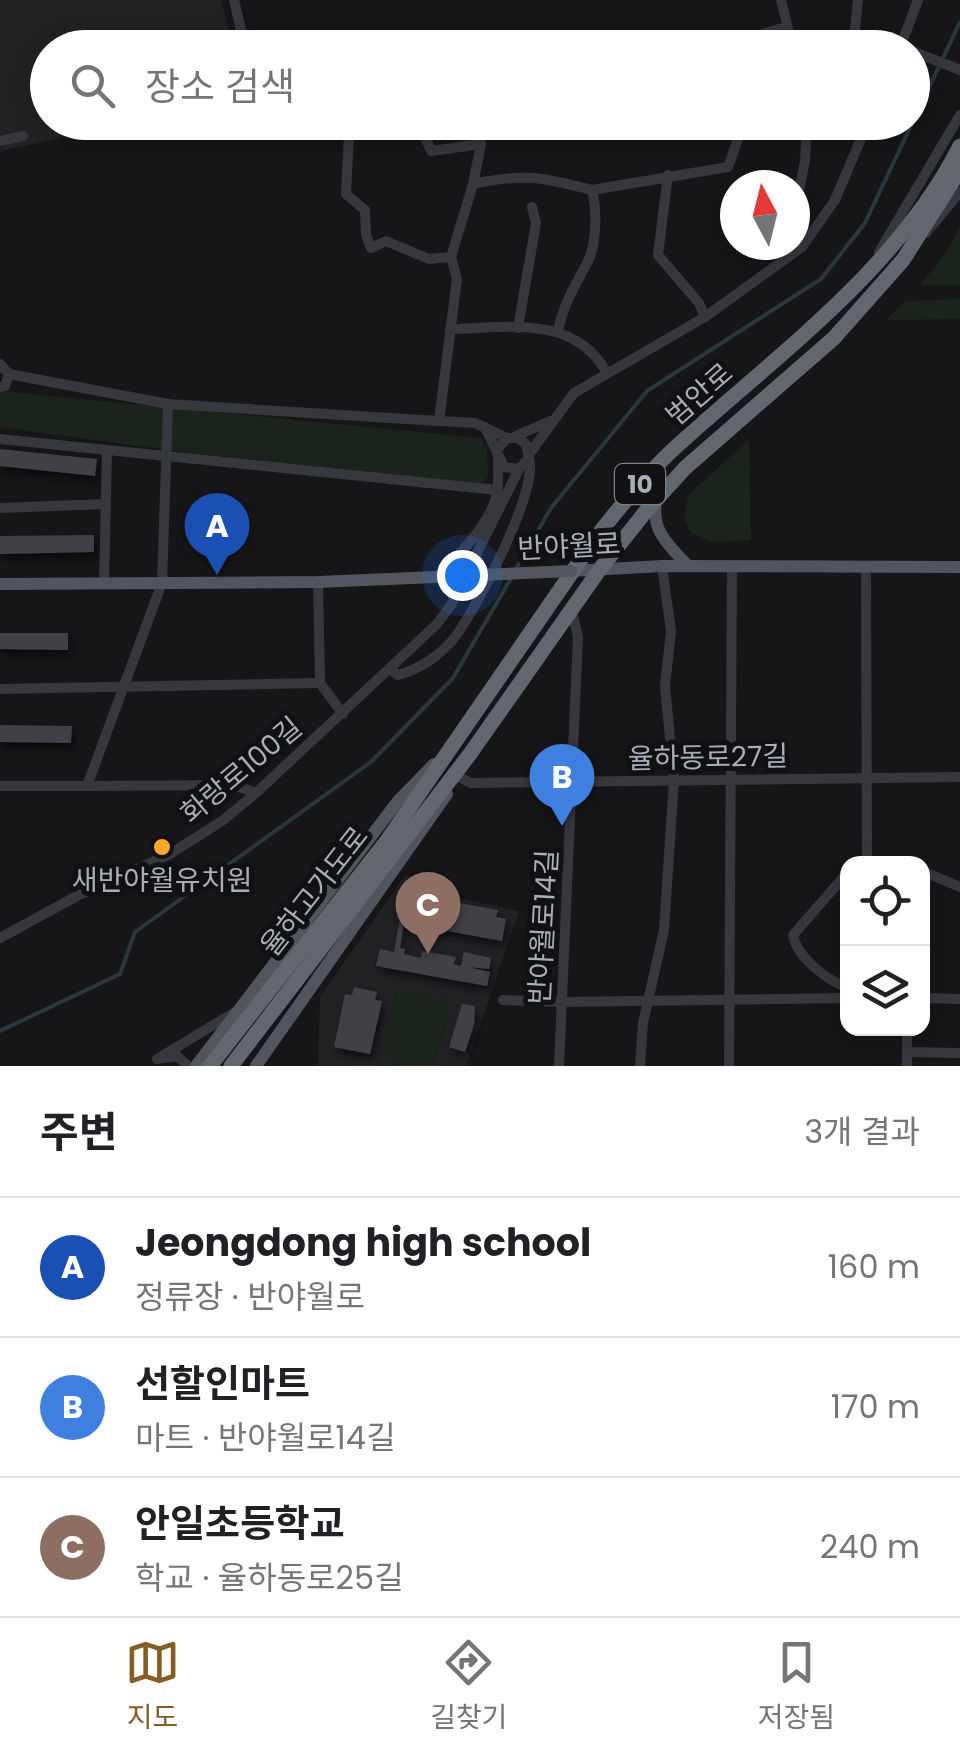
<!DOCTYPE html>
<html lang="ko">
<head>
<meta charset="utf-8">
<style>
	:root { --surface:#fff; --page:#f2f2f2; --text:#202124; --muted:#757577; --line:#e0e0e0; --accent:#845d25 }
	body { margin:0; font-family:Poppins,"Noto Sans KR",sans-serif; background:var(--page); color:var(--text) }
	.controls { position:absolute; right:30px; bottom:30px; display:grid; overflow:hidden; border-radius:20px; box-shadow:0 5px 25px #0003 }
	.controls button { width:90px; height:90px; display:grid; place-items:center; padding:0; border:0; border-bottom:2px solid var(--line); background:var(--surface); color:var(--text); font:50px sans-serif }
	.compass { position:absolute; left:720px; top:170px; width:90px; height:90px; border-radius:50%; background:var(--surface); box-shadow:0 5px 25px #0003; rotate:353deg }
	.you { position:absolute; left:462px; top:575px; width:35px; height:35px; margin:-25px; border:8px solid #fff; border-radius:50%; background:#1a73e8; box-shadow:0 0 0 15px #1a73e833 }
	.badge { display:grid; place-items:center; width:65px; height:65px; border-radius:50%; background:var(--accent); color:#fff; font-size:32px; font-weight:700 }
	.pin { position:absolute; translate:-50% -82px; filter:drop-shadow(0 2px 5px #0008) }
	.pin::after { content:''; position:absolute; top:52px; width:35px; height:30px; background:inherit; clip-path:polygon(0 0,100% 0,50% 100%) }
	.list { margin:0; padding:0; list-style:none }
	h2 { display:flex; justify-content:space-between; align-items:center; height:130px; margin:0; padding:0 40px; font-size:42px }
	h2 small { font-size:32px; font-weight:400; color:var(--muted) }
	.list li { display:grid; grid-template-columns:65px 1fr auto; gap:30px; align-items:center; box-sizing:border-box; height:140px; padding:0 40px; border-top:2px solid var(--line) }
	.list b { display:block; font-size:38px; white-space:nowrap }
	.list p { margin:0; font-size:32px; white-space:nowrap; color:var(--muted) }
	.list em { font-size:32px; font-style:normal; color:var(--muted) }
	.icon { flex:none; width:55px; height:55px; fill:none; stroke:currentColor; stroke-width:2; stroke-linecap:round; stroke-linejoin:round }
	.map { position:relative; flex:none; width:960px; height:1066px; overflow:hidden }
	.search { position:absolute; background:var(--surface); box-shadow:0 5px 25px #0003; left:30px; right:30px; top:30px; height:110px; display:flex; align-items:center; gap:25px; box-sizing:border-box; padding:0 35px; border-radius:55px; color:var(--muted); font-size:38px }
	.sheet { height:550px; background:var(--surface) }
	nav { display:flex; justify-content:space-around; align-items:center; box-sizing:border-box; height:140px; border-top:2px solid var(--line); background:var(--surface); font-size:28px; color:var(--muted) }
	nav a { display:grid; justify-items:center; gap:5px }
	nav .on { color:var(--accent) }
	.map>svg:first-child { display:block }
	.built { fill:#222225 }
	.green { fill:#1b241c }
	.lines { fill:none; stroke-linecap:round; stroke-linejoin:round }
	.stream { stroke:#2b373e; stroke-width:4 }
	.building { fill:#404146; filter:url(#shadow) }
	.minor { stroke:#37383e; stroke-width:10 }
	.major { stroke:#52555d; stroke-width:12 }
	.highway { stroke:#62676f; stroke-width:15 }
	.major-bridge { stroke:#52555d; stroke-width:12 }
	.poi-dot { fill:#ffa727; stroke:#111113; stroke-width:4 }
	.labels { text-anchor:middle; stroke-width:10; stroke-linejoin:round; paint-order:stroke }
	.shield { fill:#111113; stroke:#7a7f88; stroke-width:2.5 }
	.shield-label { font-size:25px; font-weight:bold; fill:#a7aeba }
	.street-label { font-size:28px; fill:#a7aeba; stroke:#111113 }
	.poi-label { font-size:28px; fill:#a7aeba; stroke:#111113 }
</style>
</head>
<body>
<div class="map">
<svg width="960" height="1066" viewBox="0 0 960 1066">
	<defs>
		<filter id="shadow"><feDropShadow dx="3" dy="5.5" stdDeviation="5" flood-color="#0009"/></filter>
	</defs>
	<rect width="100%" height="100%" fill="#161618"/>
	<g class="built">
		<path d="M0 0H221L233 47 48 48V122L132 123 0 151Z"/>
		<path d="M406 874 448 896 519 911 466 1066H318L320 997Z"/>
	</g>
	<g class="green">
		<path d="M960 227V285H920L945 254Z"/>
		<path d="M960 299V319L886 320 906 301Z"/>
		<path d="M0 391 480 438 487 448 488 477 481 484 189 453 0 427Z"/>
		<path d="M749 439 751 540 712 542 691 533 684 517 688 496Z"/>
		<path d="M395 990 447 999 450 1019 434 1066H390L391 1055 384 1046Z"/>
	</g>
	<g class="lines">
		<g class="stream">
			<path d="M514 572 551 508 647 391 821 279 865 223 960 22"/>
			<path d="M0 1031 120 974 135 932 371 762 453 678 510 580"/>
		</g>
	</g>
	<g class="building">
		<path d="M0 449 97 459 95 476 0 466Z"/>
		<path d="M94 535V552L0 554V536Z"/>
		<path d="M0 633H68V650L0 649Z"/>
		<path d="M0 725 72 726 71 743 0 742Z"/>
		<path d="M459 903 498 910 496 917 506 919 502 941 404 923 400 948 405 949 404 954 421 958 422 951 456 957 454 964 461 966 464 952 491 958 489 969 468 967 490 972 487 986 376 966 380 949 394 952 402 907 443 914 444 905 458 908Z"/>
		<path d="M354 987 377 992 375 1000 382 1001 370 1054 334 1047 345 994 352 995Z"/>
		<path d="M462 1004 475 1006 474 1025 465 1052 449 1047Z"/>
	</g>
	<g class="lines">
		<g class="minor">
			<path d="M234 0 245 48"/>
			<path d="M781 0 793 48"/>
			<path d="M733 43 786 27"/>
			<path d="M853 48 858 0"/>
			<path d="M900 48 918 0"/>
			<path d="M912 51 960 70"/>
			<path d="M282 122 300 134H318L333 131 349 134 372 122"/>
			<path d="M419 122 431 151 481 144 473 184 451 257 457 279 439 421 475 423 507 438"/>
			<path d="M349 134 346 194 365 210 366 235 371 248 386 241 429 259 451 257"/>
			<path d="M0 141 23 136"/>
			<path d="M668 175 658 255 699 303 705 317"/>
			<path d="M473 184C525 173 542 177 592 190"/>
			<path d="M795 210 805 161 807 122"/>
			<path d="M926 233 960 192"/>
			<path d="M879 252 960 115"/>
			<path d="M518 328 536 223 532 207"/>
			<path d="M450 329C508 328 574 314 607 373"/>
			<path d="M558 331C563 305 575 286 587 263 597 245 597 209 592 190L728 167 742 128 761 122"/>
			<path d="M0 364 9 374 168 404 162 583 87 786H0"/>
			<path d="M0 387 5 386 9 374"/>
			<path d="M168 404 439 421"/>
			<path d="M485 427 504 467 519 469 529 458 526 444 518 438H507L497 450"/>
			<path d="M516 436 550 421"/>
			<path d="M0 439 497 490"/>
			<path d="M530 453 574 393 705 317 802 247 835 200 868 122"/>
			<path d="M0 508 106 504"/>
			<path d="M866 567 867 864"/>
			<path d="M486 575 476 561V555L519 469"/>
			<path d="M436 577C458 556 492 523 497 492 499 481 498 470 498 459"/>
			<path d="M318 582 320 683 343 714"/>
			<path d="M104 584 107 451"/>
			<path d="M391 670 398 675C420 669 441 655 455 637 477 608 539 490 529 458"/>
			<path d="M0 689 320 683"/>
			<path d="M459 777 471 783 960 777"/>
			<path d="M87 786 234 785 256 793"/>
			<path d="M922 871 960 887"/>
			<path d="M848 872 793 935C797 958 827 980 848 988"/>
			<path d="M0 938 77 896 170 854 222 821 256 793 437 624 452 604 459 576"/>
			<path d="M922 998 960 999"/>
			<path d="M503 1000 562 1002 848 998"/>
			<path d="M907 1052 960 1053"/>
			<path d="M188 1066 177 1056 157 1059 235 1012"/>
			<path d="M559 1066 578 637 572 611"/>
			<path d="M640 1066 643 1023 664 930 674 780 665 686 671 631 662 566"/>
			<path d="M729 1066 732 566"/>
			<path d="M907 1066V1028"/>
		</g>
		<g class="major">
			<path d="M656 501C651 532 669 545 688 566"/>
			<path d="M571 571 662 566 960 567"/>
			<path d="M0 584 318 582 459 576"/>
			<path d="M196 1066 398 801 434 764"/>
			<path d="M256 1066 447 794"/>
		</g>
		<g class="highway">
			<path d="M210 1066 386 842 597 536C622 504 648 472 678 445 778 354 898 269 960 146"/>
			<path d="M231 1066 470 754 600 569 646 511 685 468 834 338 903 260 960 170"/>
		</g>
		<path class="major-bridge" d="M459 576 571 571"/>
	</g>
	<circle class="poi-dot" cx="162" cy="847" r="10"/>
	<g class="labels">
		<rect class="shield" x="615" y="464" width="50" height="40" rx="8"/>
		<g class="shield-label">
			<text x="640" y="493">10</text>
		</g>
		<g class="street-label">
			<text transform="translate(699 394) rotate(-41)" y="10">범안로</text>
			<text transform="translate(569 546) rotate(-3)" y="10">반야월로</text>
			<text transform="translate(708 757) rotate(-1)" y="10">율하동로27길</text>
			<text transform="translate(241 770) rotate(-40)" y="10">화랑로100길</text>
			<text transform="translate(314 891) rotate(-52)" y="10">율하고가도로</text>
			<text transform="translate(543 927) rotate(-87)" y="10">반야월로14길</text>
		</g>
		<g class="poi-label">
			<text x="162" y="890">새반야월유치원</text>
		</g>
	</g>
</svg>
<div class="controls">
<button><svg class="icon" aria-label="locate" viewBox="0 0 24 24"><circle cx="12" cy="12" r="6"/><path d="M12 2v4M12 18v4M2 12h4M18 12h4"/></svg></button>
<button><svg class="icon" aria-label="layers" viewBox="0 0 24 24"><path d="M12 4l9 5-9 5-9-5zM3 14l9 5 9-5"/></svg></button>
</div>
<svg class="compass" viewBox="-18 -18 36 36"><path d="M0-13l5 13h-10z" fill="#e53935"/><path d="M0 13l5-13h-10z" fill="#757577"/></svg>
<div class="you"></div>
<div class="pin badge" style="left:217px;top:575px;background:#1a4fb4">A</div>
<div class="pin badge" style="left:562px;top:826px;background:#3f7fe0">B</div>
<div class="pin badge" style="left:428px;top:954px;background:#8d6e63">C</div>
<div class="search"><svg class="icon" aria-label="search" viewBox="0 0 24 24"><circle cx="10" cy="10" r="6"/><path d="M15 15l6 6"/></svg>장소 검색</div>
</div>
<section class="sheet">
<h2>주변<small>3개 결과</small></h2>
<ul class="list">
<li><span class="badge" style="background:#1a4fb4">A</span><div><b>Jeongdong high school</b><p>정류장 · 반야월로</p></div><em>160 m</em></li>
<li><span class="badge" style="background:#3f7fe0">B</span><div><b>선할인마트</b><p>마트 · 반야월로14길</p></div><em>170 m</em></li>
<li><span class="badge" style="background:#8d6e63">C</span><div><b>안일초등학교</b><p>학교 · 율하동로25길</p></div><em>240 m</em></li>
</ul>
</section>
<nav>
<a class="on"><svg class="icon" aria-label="map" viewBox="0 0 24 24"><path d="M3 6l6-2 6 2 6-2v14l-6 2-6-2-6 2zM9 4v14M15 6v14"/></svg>지도</a>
<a><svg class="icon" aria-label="directions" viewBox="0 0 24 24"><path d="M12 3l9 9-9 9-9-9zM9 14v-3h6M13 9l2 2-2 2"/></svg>길찾기</a>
<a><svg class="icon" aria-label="saved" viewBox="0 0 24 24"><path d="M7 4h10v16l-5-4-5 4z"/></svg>저장됨</a>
</nav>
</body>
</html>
